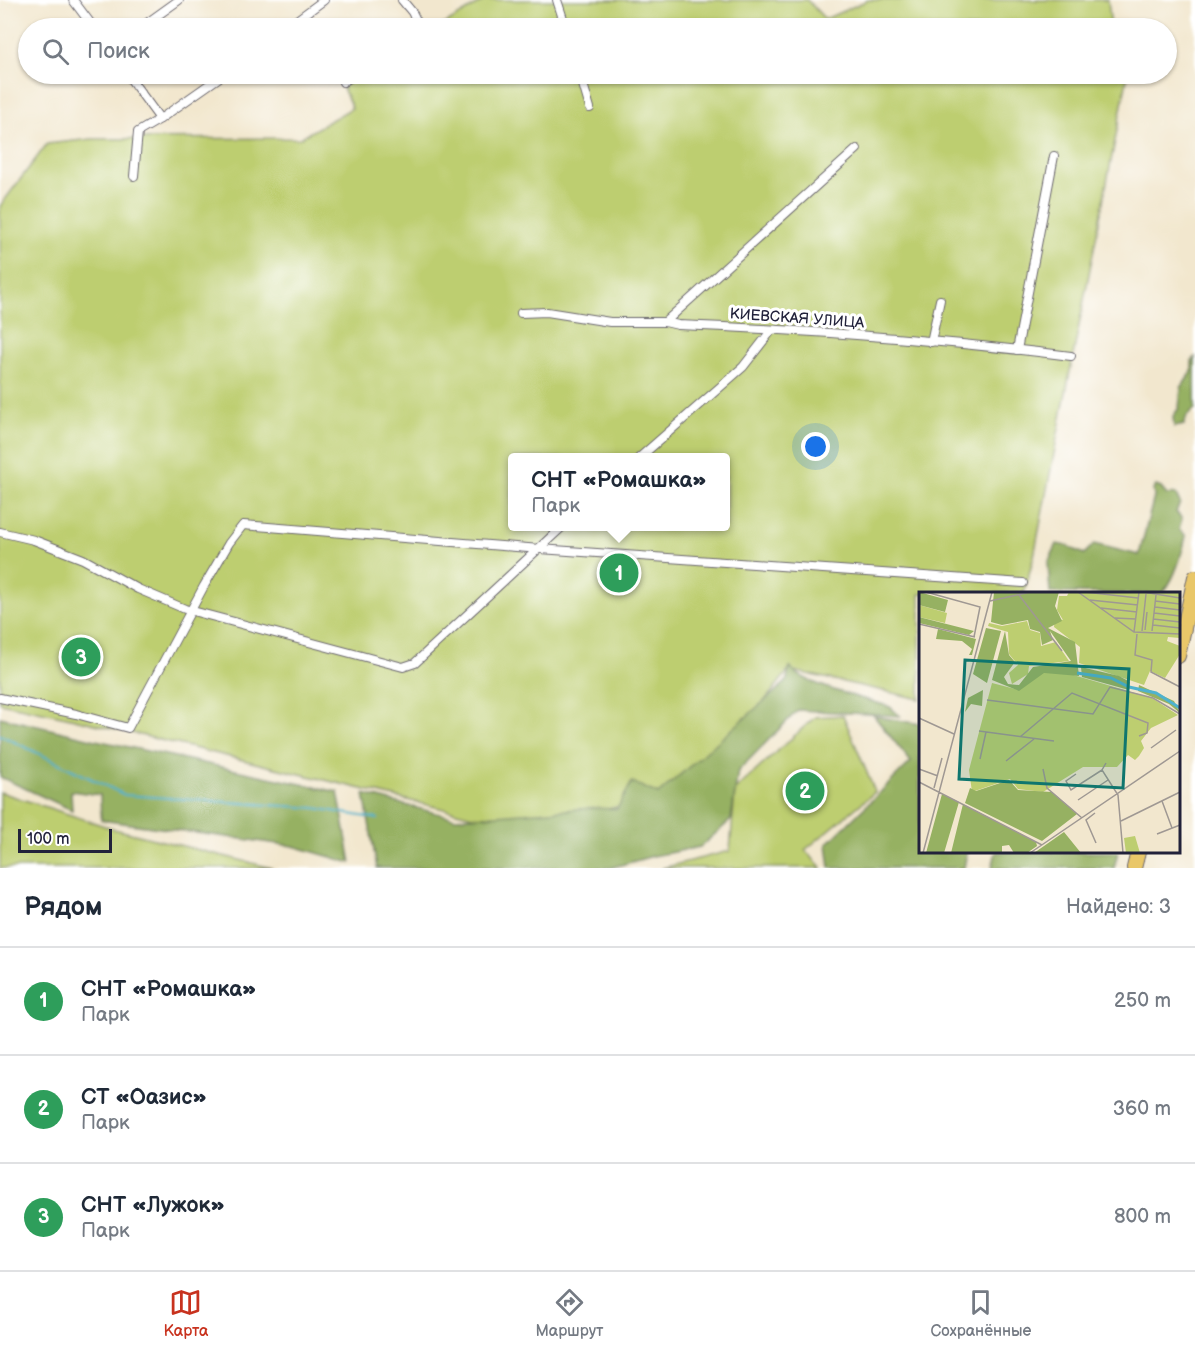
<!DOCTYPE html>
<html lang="ru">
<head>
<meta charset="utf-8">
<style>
	:root { --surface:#fff; --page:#f2f2f3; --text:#1f2937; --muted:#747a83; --line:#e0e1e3; --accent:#c8321e }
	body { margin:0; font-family:"Balsamiq Sans",sans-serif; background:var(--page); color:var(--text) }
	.scale { position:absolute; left:18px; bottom:15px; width:94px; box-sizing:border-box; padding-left:6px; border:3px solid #22223b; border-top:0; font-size:16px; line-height:21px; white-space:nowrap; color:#22223b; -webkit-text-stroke:4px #fff; paint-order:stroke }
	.you { position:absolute; left:816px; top:447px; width:21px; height:21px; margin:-15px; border:4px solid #fff; border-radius:50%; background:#1a73e8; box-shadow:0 0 0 9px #1a73e833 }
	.badge { display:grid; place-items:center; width:39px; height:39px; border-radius:50%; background:var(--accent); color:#fff; font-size:20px; font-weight:700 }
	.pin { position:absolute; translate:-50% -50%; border:3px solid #fff; box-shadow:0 2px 6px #0006 }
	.popup { position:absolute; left:508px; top:453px; width:222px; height:78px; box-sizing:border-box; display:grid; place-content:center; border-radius:6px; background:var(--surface); filter:drop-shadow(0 2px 4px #0005); font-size:20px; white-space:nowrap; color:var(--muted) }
	.popup b { font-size:22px; color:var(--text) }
	.popup::after { content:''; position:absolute; left:50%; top:100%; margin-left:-12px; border:12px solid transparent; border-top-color:var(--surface) }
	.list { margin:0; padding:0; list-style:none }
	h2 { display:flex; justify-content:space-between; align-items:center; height:78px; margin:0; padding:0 24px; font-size:26px }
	h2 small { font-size:20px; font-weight:400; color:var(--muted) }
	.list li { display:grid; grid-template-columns:39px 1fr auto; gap:18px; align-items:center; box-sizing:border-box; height:108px; padding:0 24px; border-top:2px solid var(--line) }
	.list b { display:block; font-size:22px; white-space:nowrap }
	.list p { margin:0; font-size:20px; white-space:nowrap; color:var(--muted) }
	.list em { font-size:20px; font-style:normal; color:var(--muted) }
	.icon { flex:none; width:33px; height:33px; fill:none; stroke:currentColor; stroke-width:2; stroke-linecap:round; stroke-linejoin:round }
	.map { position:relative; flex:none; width:1195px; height:868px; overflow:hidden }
	.search { position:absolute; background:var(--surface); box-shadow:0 2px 4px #0004; left:18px; right:18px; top:18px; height:66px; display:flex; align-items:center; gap:15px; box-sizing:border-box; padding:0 21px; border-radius:33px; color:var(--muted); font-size:22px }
	.sheet { height:402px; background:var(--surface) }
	nav { display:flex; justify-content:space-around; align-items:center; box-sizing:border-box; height:84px; border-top:2px solid var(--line); background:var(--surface); font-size:16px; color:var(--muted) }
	nav a { display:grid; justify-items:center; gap:3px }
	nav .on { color:var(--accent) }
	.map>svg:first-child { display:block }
	.green { fill:#bdce70; stroke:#707856; stroke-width:1.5; fill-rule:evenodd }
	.forest { fill:#96b162; stroke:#5c6a4e; stroke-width:1.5 }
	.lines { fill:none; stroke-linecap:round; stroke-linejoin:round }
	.stream { stroke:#4fb2ce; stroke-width:2 }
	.street-casing { stroke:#6b676e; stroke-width:10 }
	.highway-casing { stroke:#6b676e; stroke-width:16 }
	.street { stroke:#fff; stroke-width:8 }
	.highway { stroke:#e9c769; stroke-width:14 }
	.labels { text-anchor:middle; stroke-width:6; stroke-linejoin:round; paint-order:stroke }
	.street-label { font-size:15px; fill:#22223b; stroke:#fff }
	.inset-river { fill:none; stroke:#4fb2ce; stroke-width:3 }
	.inset-road { fill:none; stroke:#9f9893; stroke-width:1.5 }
	.view { fill:#0f766e; fill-opacity:0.15; stroke:#0f766e; stroke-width:3 }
	.inset-edge { fill:none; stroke:#22223b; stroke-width:3 }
</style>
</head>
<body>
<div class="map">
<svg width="1195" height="868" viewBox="0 0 1195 868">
	<rect width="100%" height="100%" fill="#fff"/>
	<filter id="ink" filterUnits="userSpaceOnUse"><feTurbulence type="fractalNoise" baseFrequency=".0167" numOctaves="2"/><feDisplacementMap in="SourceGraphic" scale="12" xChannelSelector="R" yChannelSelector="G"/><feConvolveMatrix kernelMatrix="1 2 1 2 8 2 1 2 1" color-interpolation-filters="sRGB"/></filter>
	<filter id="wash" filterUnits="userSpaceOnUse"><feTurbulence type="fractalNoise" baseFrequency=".008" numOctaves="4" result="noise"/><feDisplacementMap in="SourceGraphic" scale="24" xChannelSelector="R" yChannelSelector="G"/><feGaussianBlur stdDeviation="1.35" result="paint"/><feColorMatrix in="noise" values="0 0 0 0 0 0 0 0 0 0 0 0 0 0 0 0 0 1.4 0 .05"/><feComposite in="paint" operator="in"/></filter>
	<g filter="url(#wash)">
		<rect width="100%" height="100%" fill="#f2e7ce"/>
		<g class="green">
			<path d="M485 0H807L825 19 868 0H1108L1111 28H438Z"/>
			<path d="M363 74H1128L1034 556 1024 593 920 594V699L789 670 701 781 639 802 603 810 477 817 66 717 0 703V206L47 144 92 139 300 138 352 108 342 86ZM512 458H726V526H512Z"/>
			<path d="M843 715 875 792 805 850 822 868H662L730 851 735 790 815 717Z"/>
			<path d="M0 792 114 829 272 868H0Z"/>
		</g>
		<g class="forest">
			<path d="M1195 357V409L1187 416 1184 425 1174 427 1173 416 1179 408 1181 388 1192 371V361Z"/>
			<path d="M1156 486 1161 488 1167 495 1176 494 1180 503 1176 512 1182 519 1179 529 1186 536C1182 554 1175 582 1161 594L1050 593 1048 563 1057 544 1067 546 1084 554 1094 544 1139 555 1154 497 1153 490Z"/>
			<path d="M790 667C803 685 867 699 890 707L900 716 798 710 738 771 731 820 700 847 653 856 610 868H377L364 794 455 818 592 808 617 809 632 782 658 794 786 682Z"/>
			<path d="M874 716 920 724V852H967L964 868H830L827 844 911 762Z"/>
			<path d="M0 717 96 740 338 792 351 863 293 846 101 820 100 795 71 791 72 810 0 777Z"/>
			<path d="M996 852H1118L1114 868H992Z"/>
		</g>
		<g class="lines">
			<path class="stream" d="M0 735 125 795 315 808 378 819"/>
		</g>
	</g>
	<g filter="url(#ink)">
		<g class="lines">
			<g class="street-casing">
				<g id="street">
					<path d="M73 0 94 28"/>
					<path d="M402 0 412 12 419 26 417 28"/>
					<path d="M557 0 566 28"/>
					<path d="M140 28 179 0"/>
					<path d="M286 28 324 0"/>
					<path d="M127 74 160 119 138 132 134 176"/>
					<path d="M580 74 590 108"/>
					<path d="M343 82 355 74"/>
					<path d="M160 119 224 74"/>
					<path d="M521 313 547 312 610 322H665L678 325C809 330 941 340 1071 356"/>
					<path d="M665 322 857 149"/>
					<path d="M931 342 940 300"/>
					<path d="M1017 350 1054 156"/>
					<path d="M639 458 743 367 771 331"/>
					<path d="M0 532 34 540 83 559 138 589 185 609 403 667 415 663 563 526"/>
					<path d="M0 698 76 714 128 728 204 586 229 543 243 525 540 549 1023 583"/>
				</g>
			</g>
			<g class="highway-casing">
				<g id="highway">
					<path d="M1178 656 1195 577"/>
					<path d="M1134 868 1138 852"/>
				</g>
			</g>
			<use href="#street" class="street"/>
			<use href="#highway" class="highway"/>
		</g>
	</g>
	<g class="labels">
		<g class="street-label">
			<text transform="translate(797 318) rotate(4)" y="5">КИЕВСКАЯ УЛИЦА</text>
		</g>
	</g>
	<g transform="translate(919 592)">
		<rect width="261" height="261" fill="#f2e7ce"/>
		<path d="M150 0H261V46L249 45 248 49 261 54V62L246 86 231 79 225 93 160 71 161 55 135 35 136 26 144 28 138 18 140 4H148ZM0 13 28 21 26 31 0 25ZM108 29 111 38 121 41 122 54 137 50 150 69 110 74 109 82 93 92 90 81 99 73 90 62 89 40 69 34 70 31 83 34ZM127 80H144L233 106 259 123 232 136 222 149 225 156 220 164 216 168 209 163 198 175H164L124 200 99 197 91 187 53 200 50 178 73 91 100 98 113 84ZM216 244 221 261H207L205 246Z" fill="#bdce70"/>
		<path d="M0 0 29 8 26 20 0 13ZM75 0H140L136 14 143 29 129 36 156 50 160 84 125 81 100 99 73 88 86 39 90 63 96 70 85 85 89 92 100 93 114 75 152 69 131 39 134 48 123 53 121 40 111 37 109 28 83 33 72 30ZM0 25 55 39 50 43 0 31ZM67 36 82 39 68 91 54 82ZM19 37 57 47 53 63H50L53 57 43 49 17 47ZM162 75 200 84 211 90 210 98 163 85ZM220 93 255 109 261 121 250 112 219 99ZM64 98 63 114 52 112 46 120 49 106ZM90 188 99 198 133 200 158 222 123 249 46 211 51 196 57 199ZM23 202 40 210 25 261H7ZM44 212 117 250 118 254 108 261H95L90 253 83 254V261H32ZM145 240 162 261H115Z" fill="#96b162"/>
		<path class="inset-river" d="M158 81 192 86 210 95 237 101 261 116"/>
		<path class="inset-road" d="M7 0 61 15 55 45M159 0 215 40 261 42M166 0 219 6M224 0 261 6M100 3 143 59M171 8 219 13M71 9 111 0M236 9 261 12M236 15 261 18M182 16 218 20M235 21 261 24M196 26 217 27M234 27 261 30M0 32 56 45M234 33 261 36M226 38 228 20M223 39 227 2M233 39 237 3M215 40 220 0M218 42 216 63 233 68 232 80 261 95M68 108 174 122 191 95 234 106 261 122M0 126 35 142M60 139 135 149M101 145 153 101 229 131 228 141 220 144M232 156 257 138M61 167 67 140M87 169 115 147M187 171 183 178 199 203 204 261M0 177 19 184M124 177 128 196 163 226M157 182 147 189 152 198 183 178M0 190 123 253M15 196 23 166M159 208 189 188M243 209 253 236M176 221 167 228 177 251M202 229 261 200M238 242 261 233M4 261 73 0M111 261 261 159"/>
		<path class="view" d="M46 68 210 77 204 196 40 187Z"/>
		<rect width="261" height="261" class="inset-edge"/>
	</g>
</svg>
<div class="scale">100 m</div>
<div class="you"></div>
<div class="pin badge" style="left:619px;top:573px;background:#2e9e5b">1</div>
<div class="popup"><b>СНТ «Ромашка»</b>Парк</div>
<div class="pin badge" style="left:805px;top:791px;background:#2e9e5b">2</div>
<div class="pin badge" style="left:81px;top:657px;background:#2e9e5b">3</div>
<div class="search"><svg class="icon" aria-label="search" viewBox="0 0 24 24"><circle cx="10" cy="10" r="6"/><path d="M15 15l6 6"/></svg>Поиск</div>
</div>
<section class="sheet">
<h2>Рядом<small>Найдено: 3</small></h2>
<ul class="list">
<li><span class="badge" style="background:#2e9e5b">1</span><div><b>СНТ «Ромашка»</b><p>Парк</p></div><em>250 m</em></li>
<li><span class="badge" style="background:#2e9e5b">2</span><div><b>СТ «Оазис»</b><p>Парк</p></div><em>360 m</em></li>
<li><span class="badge" style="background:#2e9e5b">3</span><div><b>СНТ «Лужок»</b><p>Парк</p></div><em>800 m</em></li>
</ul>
</section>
<nav>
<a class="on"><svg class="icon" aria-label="map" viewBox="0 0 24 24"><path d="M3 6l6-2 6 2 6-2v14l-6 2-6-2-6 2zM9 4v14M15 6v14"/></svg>Карта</a>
<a><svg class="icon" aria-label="directions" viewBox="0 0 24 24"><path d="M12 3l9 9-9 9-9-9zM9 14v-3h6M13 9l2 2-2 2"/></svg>Маршрут</a>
<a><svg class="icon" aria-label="saved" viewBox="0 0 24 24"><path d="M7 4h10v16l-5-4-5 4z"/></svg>Сохранённые</a>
</nav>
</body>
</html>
